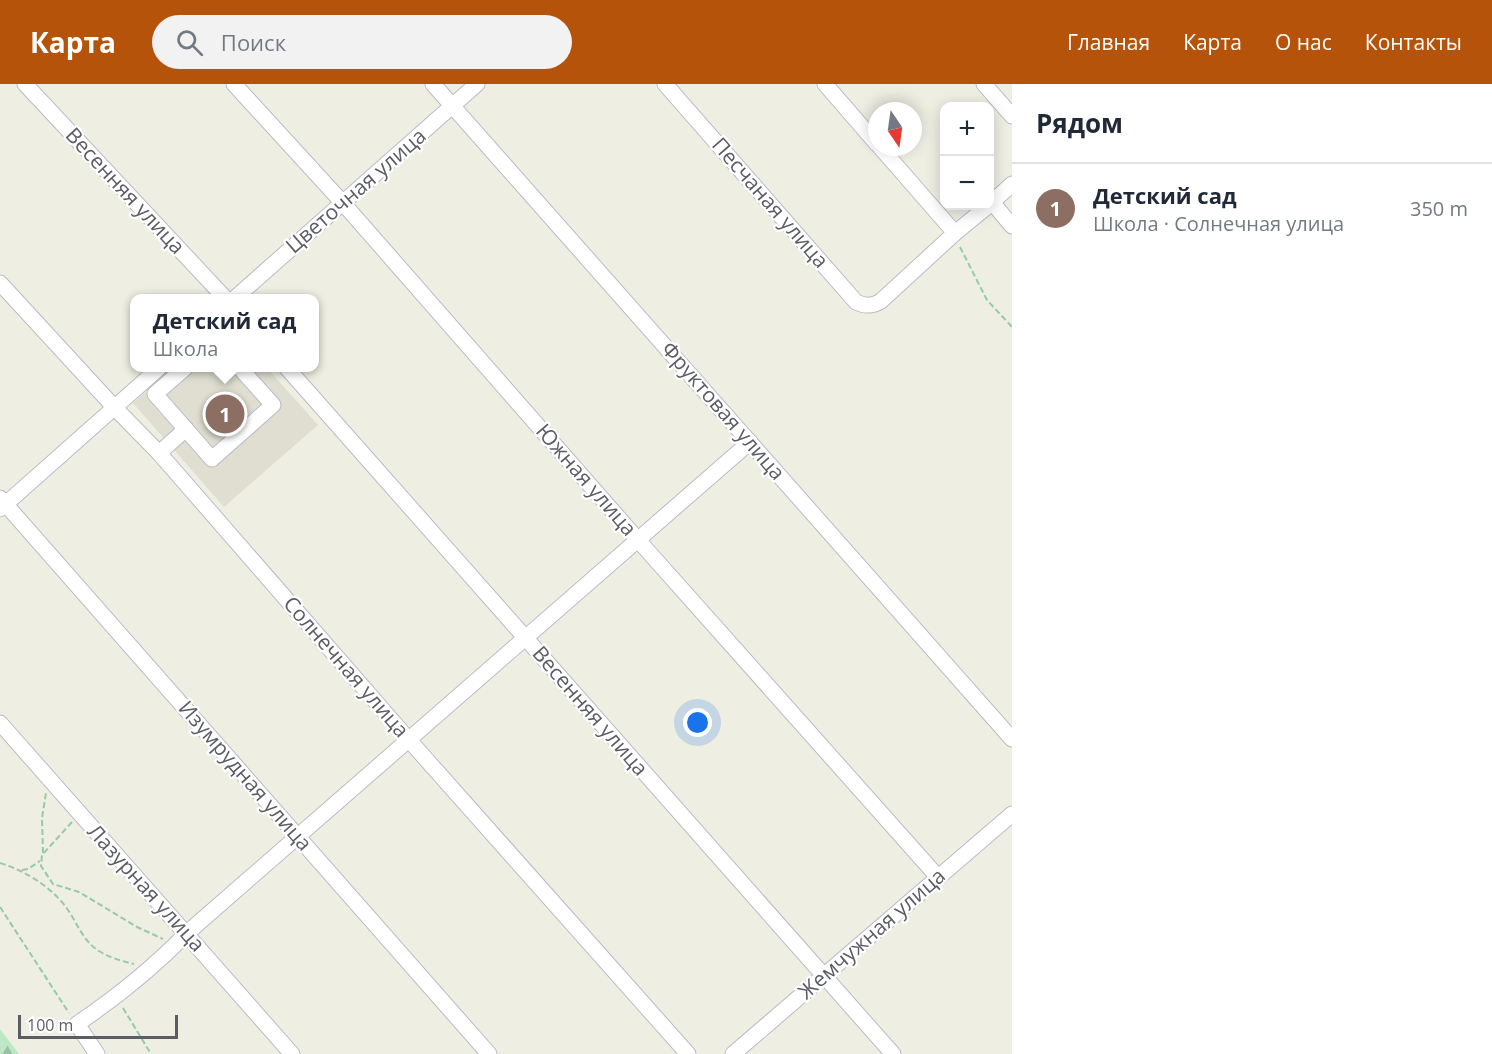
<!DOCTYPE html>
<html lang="ru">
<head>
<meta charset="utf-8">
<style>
	:root { --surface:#fff; --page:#f2f2f3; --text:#1f2937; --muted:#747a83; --line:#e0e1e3; --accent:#b45309 }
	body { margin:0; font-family:"Open Sans",sans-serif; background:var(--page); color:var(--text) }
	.controls { position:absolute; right:18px; top:18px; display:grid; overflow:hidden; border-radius:12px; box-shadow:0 3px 15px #0003 }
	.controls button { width:54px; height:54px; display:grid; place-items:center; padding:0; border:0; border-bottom:2px solid var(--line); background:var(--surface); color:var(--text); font:30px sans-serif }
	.compass { position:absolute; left:868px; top:18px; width:54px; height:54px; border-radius:50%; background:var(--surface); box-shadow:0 3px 15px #0003; rotate:167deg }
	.scale { position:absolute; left:18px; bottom:15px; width:160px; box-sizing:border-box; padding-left:6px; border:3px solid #5b5d65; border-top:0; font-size:16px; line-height:21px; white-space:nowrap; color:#5b5d65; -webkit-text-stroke:4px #fff; paint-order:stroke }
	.you { position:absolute; left:698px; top:639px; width:21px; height:21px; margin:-15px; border:4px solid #fff; border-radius:50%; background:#1a73e8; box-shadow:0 0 0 9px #1a73e833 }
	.badge { display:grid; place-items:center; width:39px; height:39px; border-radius:50%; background:var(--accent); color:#fff; font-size:20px; font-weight:700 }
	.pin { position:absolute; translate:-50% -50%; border:3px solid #fff; box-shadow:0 2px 6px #0006 }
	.popup { position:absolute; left:130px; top:210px; width:189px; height:78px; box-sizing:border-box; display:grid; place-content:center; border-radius:12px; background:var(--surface); filter:drop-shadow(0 2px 4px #0005); font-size:20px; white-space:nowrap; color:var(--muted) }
	.popup b { font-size:22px; color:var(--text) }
	.popup::after { content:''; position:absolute; left:50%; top:100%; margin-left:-12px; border:12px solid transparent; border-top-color:var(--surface) }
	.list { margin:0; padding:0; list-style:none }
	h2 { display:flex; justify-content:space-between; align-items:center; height:78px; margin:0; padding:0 24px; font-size:26px }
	h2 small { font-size:20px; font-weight:400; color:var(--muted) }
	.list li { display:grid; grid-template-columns:39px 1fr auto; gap:18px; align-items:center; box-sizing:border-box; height:90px; padding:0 24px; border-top:2px solid var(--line) }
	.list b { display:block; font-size:22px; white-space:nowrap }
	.list p { margin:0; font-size:20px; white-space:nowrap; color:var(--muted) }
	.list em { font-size:20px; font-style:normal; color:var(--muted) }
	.icon { flex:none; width:33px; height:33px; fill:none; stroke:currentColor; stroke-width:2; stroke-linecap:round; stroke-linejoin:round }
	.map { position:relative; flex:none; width:1012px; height:970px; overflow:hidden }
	header { display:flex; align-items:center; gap:36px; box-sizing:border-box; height:84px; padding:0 30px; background:var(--accent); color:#fff }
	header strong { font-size:28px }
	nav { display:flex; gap:33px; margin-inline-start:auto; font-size:21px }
	.search { width:420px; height:54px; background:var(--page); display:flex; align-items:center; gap:15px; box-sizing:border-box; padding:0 21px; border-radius:33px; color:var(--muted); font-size:22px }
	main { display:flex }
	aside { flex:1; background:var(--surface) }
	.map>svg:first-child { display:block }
	.education { fill:#dfded1 }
	.forest { fill:url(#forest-firs) }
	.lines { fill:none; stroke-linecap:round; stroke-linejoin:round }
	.minor-casing { stroke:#babbc3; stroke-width:17 }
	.path { stroke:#95c9ae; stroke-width:2; stroke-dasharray:6 3; stroke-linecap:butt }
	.minor { stroke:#fff; stroke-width:15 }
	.labels { text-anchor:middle; stroke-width:4.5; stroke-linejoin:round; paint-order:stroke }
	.street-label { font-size:21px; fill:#5b5d65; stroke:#fff }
</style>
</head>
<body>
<header>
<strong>Карта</strong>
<div class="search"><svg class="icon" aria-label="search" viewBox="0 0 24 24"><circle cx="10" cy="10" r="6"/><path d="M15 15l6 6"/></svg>Поиск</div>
<nav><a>Главная</a><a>Карта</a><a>О нас</a><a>Контакты</a></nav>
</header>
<main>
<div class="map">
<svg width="1012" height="970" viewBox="0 0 1012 970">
	<defs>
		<pattern id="forest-firs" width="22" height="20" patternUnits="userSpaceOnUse" patternTransform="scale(1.5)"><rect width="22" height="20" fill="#bde8c5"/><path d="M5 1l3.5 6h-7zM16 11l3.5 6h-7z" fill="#9dbfa4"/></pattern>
	</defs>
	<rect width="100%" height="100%" fill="#efeee3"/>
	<path class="education" d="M173 284H267L318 341 224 423 133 319Z"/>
	<path class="forest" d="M0 945 19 970H0Z"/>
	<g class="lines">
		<g class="minor-casing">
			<g id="minor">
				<path d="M25 0 225 214"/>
				<path d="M234 0 342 118 638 456 937 792"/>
				<path d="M433 0 1012 655"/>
				<path d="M665 0 856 218C866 223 873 222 881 217L955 149 988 122"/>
				<path d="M825 0 877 60"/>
				<path d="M984 0 1012 32"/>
				<path d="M880 63 955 149"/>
				<path d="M992 118 1012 142"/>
				<path d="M990 120 1012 100"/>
				<path d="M0 199 115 324 159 369 409 656 688 970"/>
				<path d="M235 214 477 0"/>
				<path d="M185 284 155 310 212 375 273 321 240 284"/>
				<path d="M287 284 893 970"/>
				<path d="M159 369 186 345"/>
				<path d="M0 414 489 970"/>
				<path d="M0 425 159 284"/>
				<path d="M0 639 292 970"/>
				<path d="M97 970 77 940C117 913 153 884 187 849L750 358"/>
				<path d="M733 970 1012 730"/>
			</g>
		</g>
		<g class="path">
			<path d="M960 163 987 216 1012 243"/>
			<path d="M72 738 42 771 41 782 53 800 79 808 137 843 163 855"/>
			<path d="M43 769 42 734 46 709"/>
			<path d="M0 779C26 787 53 804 68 826 78 841 84 858 99 867 110 874 122 877 134 880"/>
			<path d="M22 786 28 785 40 777"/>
			<path d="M0 823 69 929"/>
			<path d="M123 924 151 970"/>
		</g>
		<use href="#minor" class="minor"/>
	</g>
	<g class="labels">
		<g class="street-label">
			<text transform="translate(125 107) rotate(47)" y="7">Весенняя улица</text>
			<text transform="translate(356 107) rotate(-41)" y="7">Цветочная улица</text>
			<text transform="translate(770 119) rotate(49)" y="7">Песчаная улица</text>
			<text transform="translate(723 327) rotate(49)" y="7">Фруктовая улица</text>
			<text transform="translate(586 396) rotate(49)" y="7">Южная улица</text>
			<text transform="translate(346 583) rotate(49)" y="7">Солнечная улица</text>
			<text transform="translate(590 627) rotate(49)" y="7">Весенняя улица</text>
			<text transform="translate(245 692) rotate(49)" y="7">Изумрудная улица</text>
			<text transform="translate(146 804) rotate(48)" y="7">Лазурная улица</text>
			<text transform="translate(872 850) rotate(-41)" y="7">Жемчужная улица</text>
		</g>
	</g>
</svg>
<div class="controls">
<button>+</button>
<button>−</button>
</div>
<svg class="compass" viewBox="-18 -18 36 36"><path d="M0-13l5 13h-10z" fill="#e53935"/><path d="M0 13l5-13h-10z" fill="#747a83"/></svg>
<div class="scale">100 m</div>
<div class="you"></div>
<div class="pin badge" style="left:225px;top:330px;background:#8d6e63">1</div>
<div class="popup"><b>Детский сад</b>Школа</div>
</div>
<aside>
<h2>Рядом<small></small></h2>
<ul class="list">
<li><span class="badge" style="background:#8d6e63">1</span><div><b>Детский сад</b><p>Школа · Солнечная улица</p></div><em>350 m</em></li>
</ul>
</aside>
</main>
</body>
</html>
